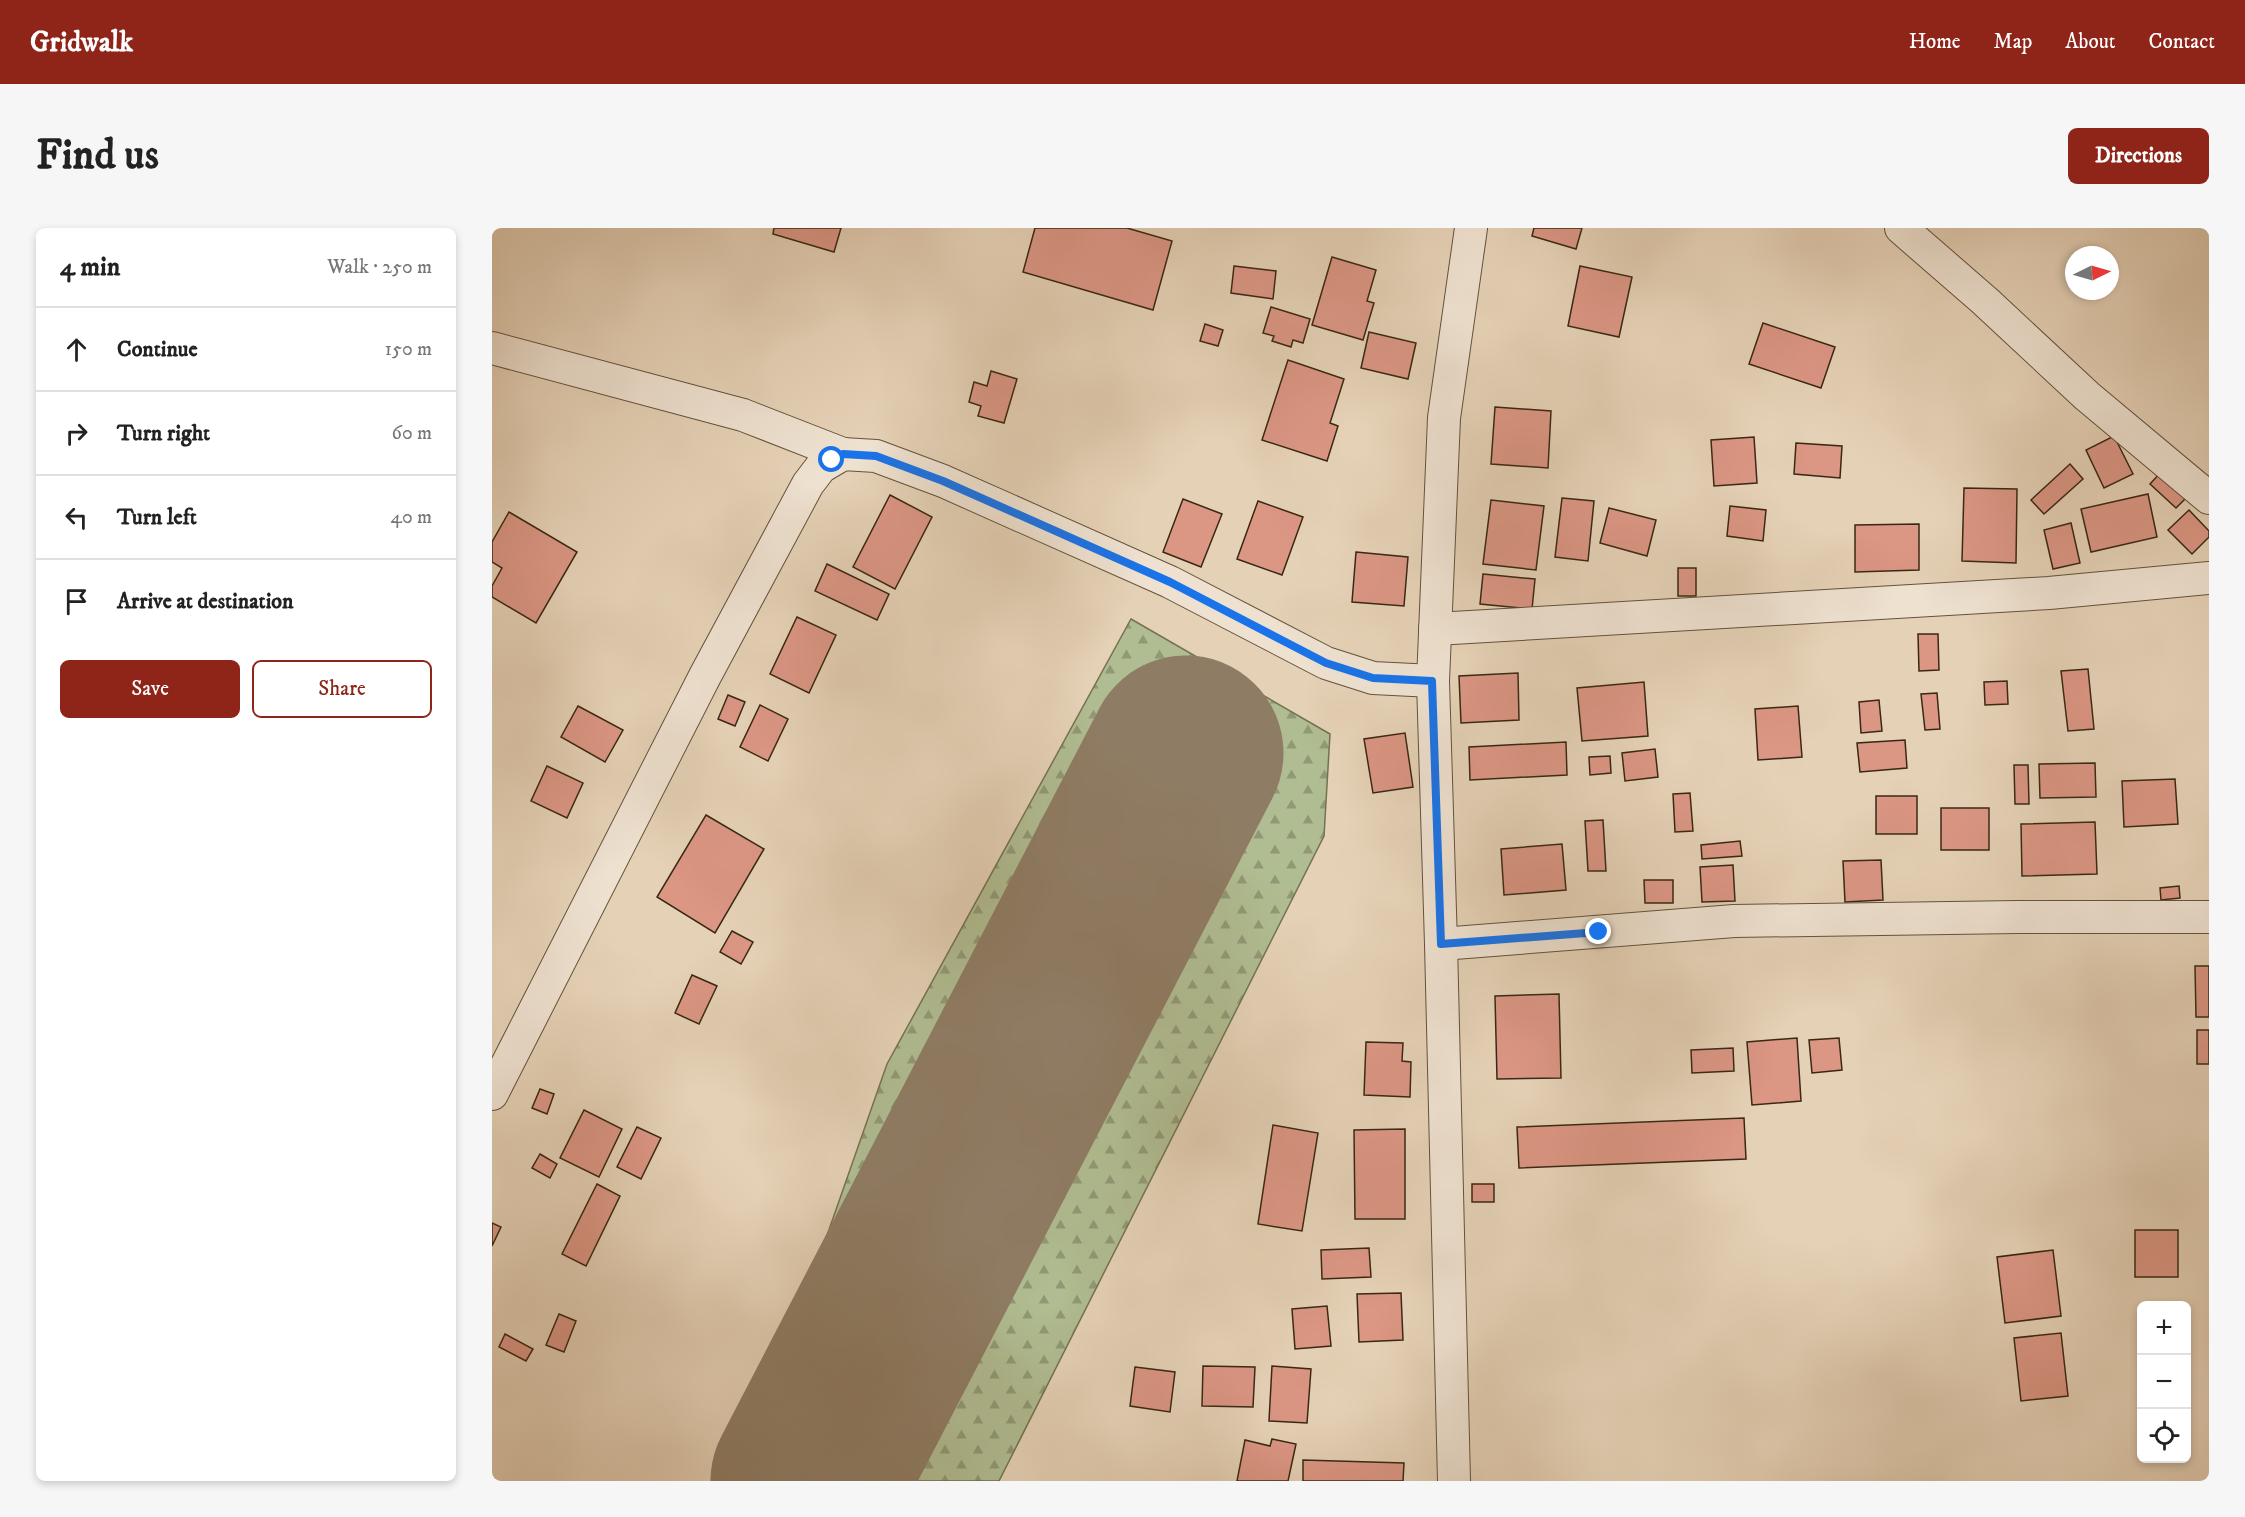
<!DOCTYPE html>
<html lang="en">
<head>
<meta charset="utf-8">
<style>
	:root { --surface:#fff; --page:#f6f6f6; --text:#222; --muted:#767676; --line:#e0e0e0; --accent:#8f2418 }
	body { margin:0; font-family:"IM FELL DW Pica",serif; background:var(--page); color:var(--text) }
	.controls { position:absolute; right:18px; bottom:18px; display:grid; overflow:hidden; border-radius:9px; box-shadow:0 3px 9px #0003 }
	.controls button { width:54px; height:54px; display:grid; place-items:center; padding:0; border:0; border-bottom:2px solid var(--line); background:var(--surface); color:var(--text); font:30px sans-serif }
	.compass { position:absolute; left:1573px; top:18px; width:54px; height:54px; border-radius:50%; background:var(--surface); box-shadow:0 3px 9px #0003; rotate:85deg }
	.stop { position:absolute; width:18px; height:18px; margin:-14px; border:4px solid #1a73e8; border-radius:50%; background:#fff }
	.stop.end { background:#1a73e8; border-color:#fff; box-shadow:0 2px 6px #0008 }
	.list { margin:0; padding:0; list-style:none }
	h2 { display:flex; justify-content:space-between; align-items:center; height:78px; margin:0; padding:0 24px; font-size:26px }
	h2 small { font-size:20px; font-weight:400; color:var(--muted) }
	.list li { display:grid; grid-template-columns:39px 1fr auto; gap:18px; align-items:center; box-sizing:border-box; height:84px; padding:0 24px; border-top:2px solid var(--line) }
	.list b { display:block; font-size:22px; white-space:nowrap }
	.list em { font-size:20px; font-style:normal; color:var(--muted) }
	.actions { display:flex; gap:12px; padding:18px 24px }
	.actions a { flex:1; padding:14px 0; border:2px solid var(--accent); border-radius:9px; text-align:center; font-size:21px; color:var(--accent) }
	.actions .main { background:var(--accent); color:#fff }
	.icon { flex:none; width:33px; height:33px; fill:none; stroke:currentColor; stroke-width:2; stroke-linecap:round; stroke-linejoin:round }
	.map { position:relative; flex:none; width:1717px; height:1253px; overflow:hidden; border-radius:9px }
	header { display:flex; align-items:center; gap:36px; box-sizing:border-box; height:84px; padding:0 30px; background:var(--accent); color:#fff }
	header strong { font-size:28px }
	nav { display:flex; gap:33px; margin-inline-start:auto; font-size:21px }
	.intro { display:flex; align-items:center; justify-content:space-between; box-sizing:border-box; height:144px; padding:0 36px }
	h1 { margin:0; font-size:42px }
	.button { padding:15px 27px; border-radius:9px; background:var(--accent); color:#fff; font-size:21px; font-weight:700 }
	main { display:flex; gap:36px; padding:0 36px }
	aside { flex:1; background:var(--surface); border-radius:9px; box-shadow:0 3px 9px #0003 }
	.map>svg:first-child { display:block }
	.forest { fill:url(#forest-firs); stroke:#747252; stroke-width:1.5 }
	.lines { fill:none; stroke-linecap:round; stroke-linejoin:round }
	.runway { stroke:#8f7c64; stroke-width:195 }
	.building { fill:#db9684; stroke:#392813; stroke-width:1.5 }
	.street-casing { stroke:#64523c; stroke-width:34 }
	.street { stroke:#eee1d0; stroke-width:32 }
	.route { stroke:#1a73e8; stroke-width:8 }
</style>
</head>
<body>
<header>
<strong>Gridwalk</strong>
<nav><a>Home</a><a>Map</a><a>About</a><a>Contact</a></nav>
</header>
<div class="intro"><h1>Find us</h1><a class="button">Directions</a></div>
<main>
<aside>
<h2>4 min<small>Walk · 250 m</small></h2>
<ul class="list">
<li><svg class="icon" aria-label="ahead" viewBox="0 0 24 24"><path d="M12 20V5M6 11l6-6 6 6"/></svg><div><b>Continue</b></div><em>150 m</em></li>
<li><svg class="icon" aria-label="right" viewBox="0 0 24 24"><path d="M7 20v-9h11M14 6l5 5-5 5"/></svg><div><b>Turn right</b></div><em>60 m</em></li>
<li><svg class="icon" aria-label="left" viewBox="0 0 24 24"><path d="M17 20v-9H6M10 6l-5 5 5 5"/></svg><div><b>Turn left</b></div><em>40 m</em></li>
<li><svg class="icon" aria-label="arrive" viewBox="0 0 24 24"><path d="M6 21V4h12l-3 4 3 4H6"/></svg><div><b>Arrive at destination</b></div></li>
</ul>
<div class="actions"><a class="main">Save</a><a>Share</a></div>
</aside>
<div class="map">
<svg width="1717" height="1253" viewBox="0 0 1717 1253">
	<defs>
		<pattern id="forest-firs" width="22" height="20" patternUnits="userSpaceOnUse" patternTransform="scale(1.5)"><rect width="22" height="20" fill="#b0bc91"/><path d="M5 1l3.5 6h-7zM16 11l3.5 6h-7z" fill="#909975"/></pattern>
	</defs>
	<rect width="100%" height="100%" fill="#e5d1b6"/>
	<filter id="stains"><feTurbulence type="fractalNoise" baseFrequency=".00333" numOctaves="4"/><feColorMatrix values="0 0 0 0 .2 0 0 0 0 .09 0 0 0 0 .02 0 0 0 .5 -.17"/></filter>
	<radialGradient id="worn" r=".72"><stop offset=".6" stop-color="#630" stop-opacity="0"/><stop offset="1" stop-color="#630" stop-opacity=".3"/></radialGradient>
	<path class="forest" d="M639 391 838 506 832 608 507 1253H224L297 1116 395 836Z"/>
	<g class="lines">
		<path class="runway" d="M316 1253 694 525"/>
	</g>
	<g class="building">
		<path d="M282 0H349L342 24 281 6Z"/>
		<path d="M543 0H635L680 13 661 82 531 44Z"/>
		<path d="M1042 0H1090L1084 21 1040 8Z"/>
		<path d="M840 29 884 42 875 73 882 75 871 112 820 97Z"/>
		<path d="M742 38 784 43 781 71 739 65Z"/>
		<path d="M1088 38 1140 49 1127 109 1076 98Z"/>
		<path d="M779 79 818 91 811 115 801 112 799 119 780 113 782 108 771 105Z"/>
		<path d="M1271 95 1343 119 1329 160 1257 136Z"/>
		<path d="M713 96 731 102 726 118 708 113Z"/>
		<path d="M877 104 924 115 916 151 869 140Z"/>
		<path d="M796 132 852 151 838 195 846 198 835 233 770 212Z"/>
		<path d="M499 143 525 151 512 195 486 188 489 178 477 174 482 154 495 158Z"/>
		<path d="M1003 179 1059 183 1056 240 999 236Z"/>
		<path d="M1622 208 1641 246 1612 260 1594 222Z"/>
		<path d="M1262 209 1265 255 1222 258 1219 212Z"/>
		<path d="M1304 215 1350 218 1348 250 1302 246Z"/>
		<path d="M1578 236 1591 251 1552 286 1539 272Z"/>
		<path d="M1670 243 1696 268 1684 280 1658 256Z"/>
		<path d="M1472 260 1525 261 1524 335 1470 333Z"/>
		<path d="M1656 266 1665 309 1599 324 1589 281Z"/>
		<path d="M398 267 440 289 403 361 361 339Z"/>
		<path d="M1070 270 1102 273 1096 333 1063 329Z"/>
		<path d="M691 271 730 286 709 339 671 324Z"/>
		<path d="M999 272 1052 278 1044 342 991 336Z"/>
		<path d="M766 273 811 289 790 347 745 331Z"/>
		<path d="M1238 278 1274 282 1271 313 1235 308Z"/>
		<path d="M1117 280 1164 292 1155 328 1108 315Z"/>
		<path d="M1697 282 1717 303V309L1700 326 1676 302Z"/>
		<path d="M17 284 85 324 44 395 0 369V358L10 340 0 334V314Z"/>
		<path d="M1579 295 1588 335 1561 341 1552 302Z"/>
		<path d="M1427 296V342L1363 344V297Z"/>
		<path d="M864 324 916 329 912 378 860 374Z"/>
		<path d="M335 336 397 366 385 392 323 363Z"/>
		<rect x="1186" y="340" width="18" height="28"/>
		<path d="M991 346 1043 351 1040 381 988 376Z"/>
		<path d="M305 389 344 407 317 465 278 446Z"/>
		<path d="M1426 406H1446L1447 442 1427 443Z"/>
		<path d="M1596 441 1602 501 1576 503 1569 443Z"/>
		<path d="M1026 445 1027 492 969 495 967 448Z"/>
		<path d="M1515 453 1516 476 1493 477 1492 454Z"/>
		<path d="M1152 454 1156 508 1090 513 1085 460Z"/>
		<path d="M1445 465 1448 501 1433 502 1429 466Z"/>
		<path d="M236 467 253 474 243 498 226 491Z"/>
		<path d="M1387 472 1390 503 1369 505 1367 474Z"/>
		<path d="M268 477 296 491 276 533 248 519Z"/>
		<path d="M86 478 131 502 113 534 69 509Z"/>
		<path d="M1306 478 1310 529 1266 532 1263 481Z"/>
		<path d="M913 505 921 559 881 565 872 511Z"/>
		<path d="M1413 512 1415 540 1368 544 1365 515Z"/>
		<path d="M1074 514 1075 547 978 552 977 519Z"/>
		<path d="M1163 521 1166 549 1133 553 1130 525Z"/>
		<path d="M1118 528 1119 545 1098 547 1097 529Z"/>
		<path d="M1603 535 1604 569 1548 570 1547 536Z"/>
		<path d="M1522 537H1536L1537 576H1523Z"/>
		<path d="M55 538 91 555 75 590 39 573Z"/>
		<path d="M1683 551 1686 596 1632 599 1630 553Z"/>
		<path d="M1198 565 1201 603 1183 604 1181 566Z"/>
		<rect x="1384" y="568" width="41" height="38"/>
		<rect x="1449" y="580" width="48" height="42"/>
		<path d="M214 587 272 621 223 705 165 669Z"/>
		<path d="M1111 592 1114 643H1096L1093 593Z"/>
		<path d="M1603 594 1605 646 1530 648 1529 596Z"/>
		<path d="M1248 613 1250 628 1210 631 1209 617Z"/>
		<path d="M1070 616 1074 662 1012 667 1009 621Z"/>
		<path d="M1389 632 1391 672 1353 674 1351 633Z"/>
		<path d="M1241 637 1243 673 1210 674 1208 639Z"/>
		<path d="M1152 652H1181V675H1153Z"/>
		<path d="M1687 658 1688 670 1669 672 1668 660Z"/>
		<path d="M240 703 261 714 249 736 228 724Z"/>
		<path d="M1703 738H1717V789H1704Z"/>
		<path d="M200 747 225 758 207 796 183 785Z"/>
		<path d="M1067 766 1069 850 1005 851 1003 768Z"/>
		<rect x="1705" y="802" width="12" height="34"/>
		<path d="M1305 810 1309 873 1260 877 1255 814Z"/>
		<path d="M1347 810 1350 842 1320 845 1317 812Z"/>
		<path d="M874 814 911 815 910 833 919 834 918 869 872 867Z"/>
		<path d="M1241 820 1242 843 1200 845 1199 822Z"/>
		<path d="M48 861 62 866 55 886 40 880Z"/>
		<path d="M92 882 130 901 107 949 68 930Z"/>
		<path d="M1252 890 1254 931 1027 940 1025 899Z"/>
		<path d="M781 897 826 905 810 1003 766 996Z"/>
		<path d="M145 899 169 910 149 951 125 939Z"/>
		<path d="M913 901V991H863L862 902Z"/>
		<path d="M48 926 65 936 58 950 40 940Z"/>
		<path d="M105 956 128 968 94 1038 70 1026Z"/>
		<rect x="980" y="956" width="22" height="18"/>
		<path d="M0 995 9 999 0 1018Z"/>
		<rect x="1643" y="1002" width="43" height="47"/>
		<path d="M877 1020 879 1049 830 1051 829 1022Z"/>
		<path d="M1561 1022 1569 1088 1513 1095 1505 1029Z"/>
		<path d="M909 1065 911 1112 867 1114 865 1066Z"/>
		<path d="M835 1078 839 1118 803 1121 800 1081Z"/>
		<path d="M67 1086 84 1093 72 1124 54 1117Z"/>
		<path d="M1569 1105 1576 1168 1529 1173 1522 1110Z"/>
		<path d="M13 1106 41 1121 34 1133 7 1119Z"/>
		<path d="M711 1138 763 1139 761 1179 710 1178Z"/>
		<path d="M780 1138 819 1141 815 1195 777 1193Z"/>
		<path d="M643 1139 683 1144 678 1184 638 1178Z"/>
		<path d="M780 1211 804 1216 796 1253H745L753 1212 778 1218Z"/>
		<path d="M811 1232 912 1235 911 1253H811Z"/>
	</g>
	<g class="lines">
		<g class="street-casing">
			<g id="street">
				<path d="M1409 0 1493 73 1595 168 1717 270"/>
				<path d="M0 120 251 187 351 226"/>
				<path d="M943 401 1557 365 1717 350"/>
				<path d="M949 716 1242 693 1526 689H1717"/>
				<path d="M0 866 213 448 316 256 329 239 351 226 384 228 451 253 678 354 834 435 881 450 941 453"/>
				<path d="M962 1253 949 716 941 453 952 190 979 0"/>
			</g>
		</g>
		<use href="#street" class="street"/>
	</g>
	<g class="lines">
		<path class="route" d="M340 232 351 226 384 228 451 253 678 354 834 435 881 450 940 453 949 716 1107 704"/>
	</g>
	<rect width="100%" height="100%" filter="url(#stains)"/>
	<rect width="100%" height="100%" fill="url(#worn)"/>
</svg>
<div class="controls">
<button>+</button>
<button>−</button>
<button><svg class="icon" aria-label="locate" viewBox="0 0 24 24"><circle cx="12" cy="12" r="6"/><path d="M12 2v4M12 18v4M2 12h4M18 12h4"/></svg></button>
</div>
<svg class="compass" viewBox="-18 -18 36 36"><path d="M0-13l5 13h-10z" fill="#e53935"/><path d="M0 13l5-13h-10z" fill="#767676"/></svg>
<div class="stop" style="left:340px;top:232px"></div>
<div class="stop end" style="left:1107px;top:704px"></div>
</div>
</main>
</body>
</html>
